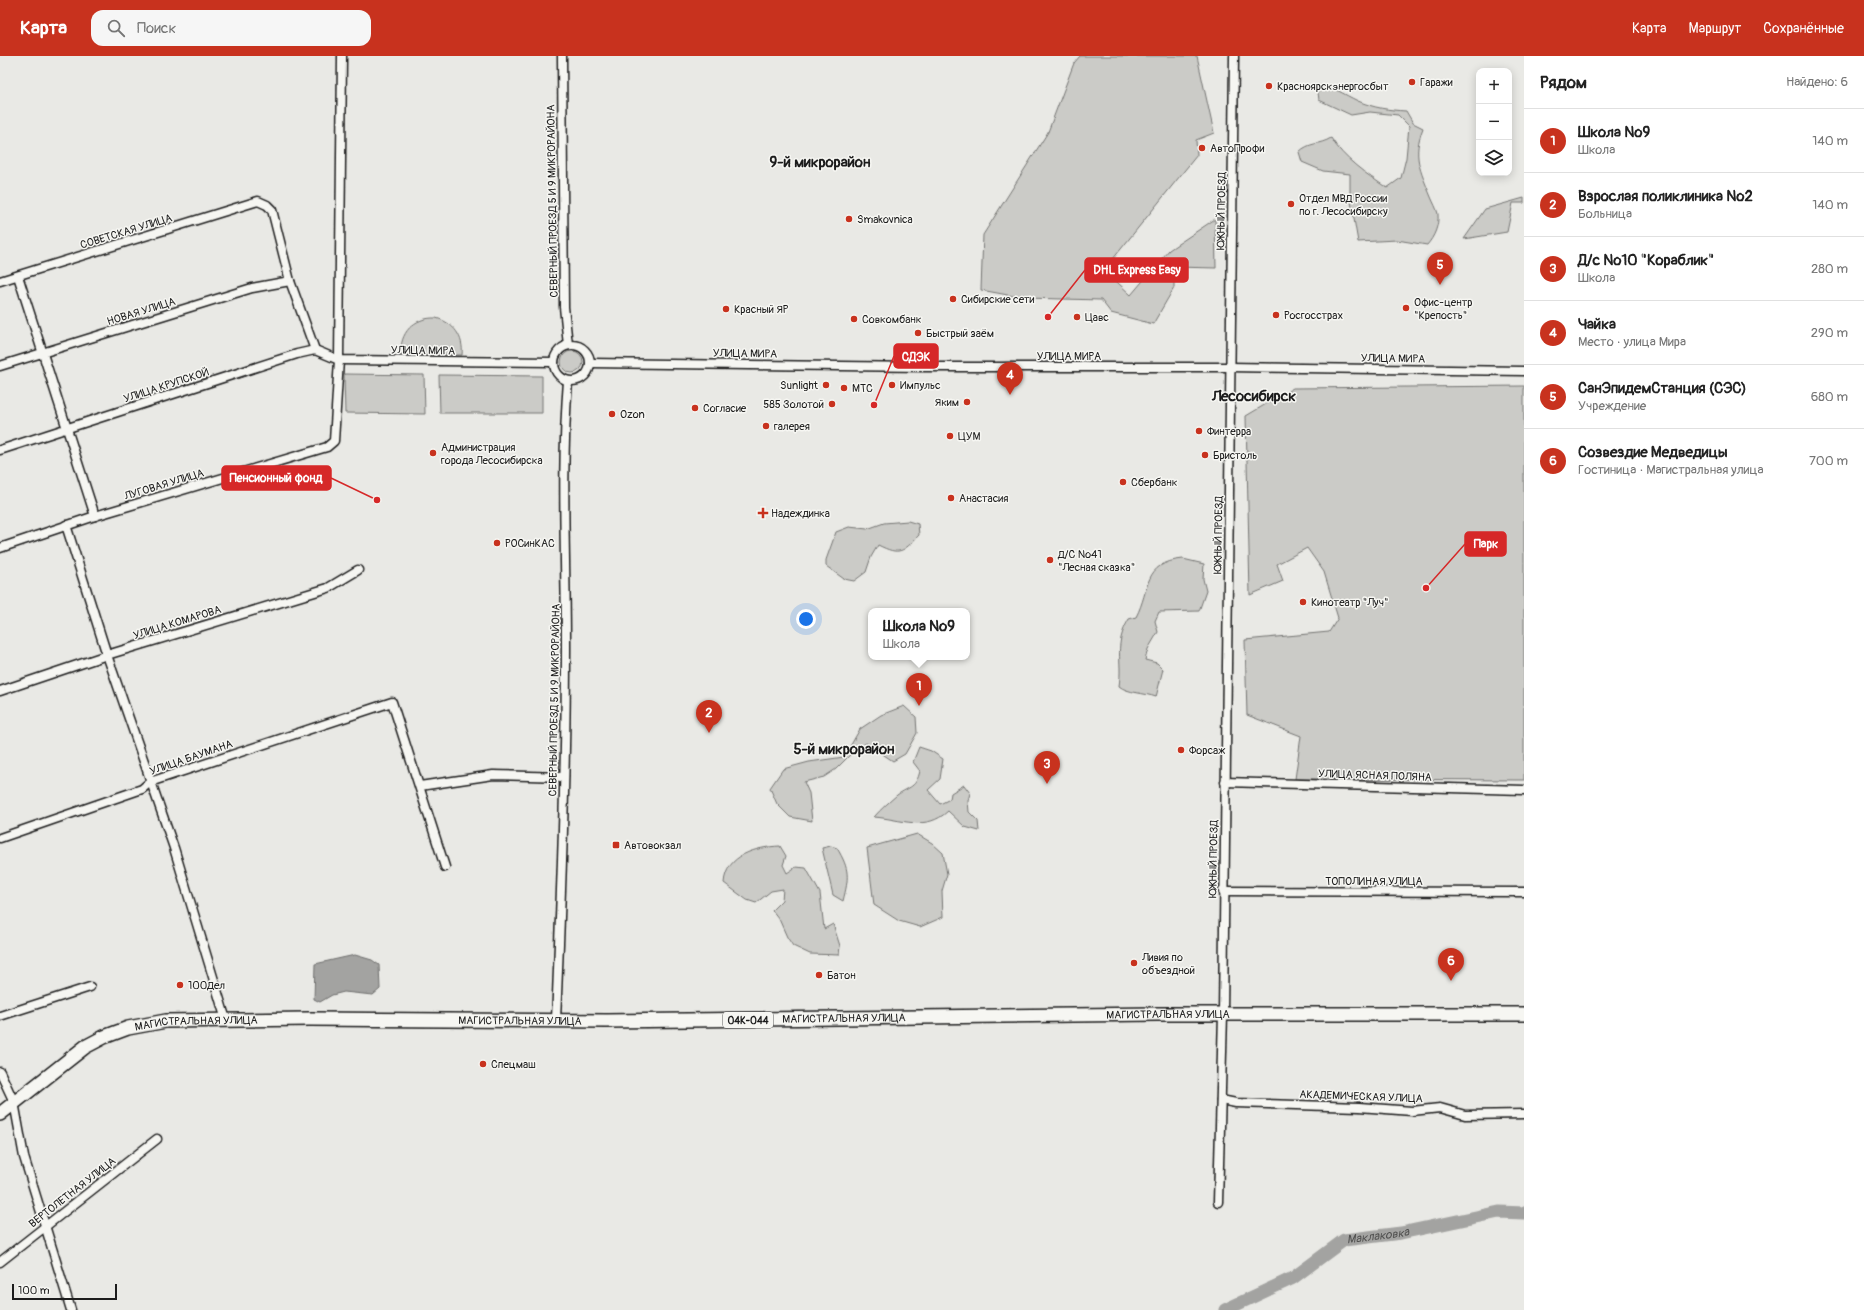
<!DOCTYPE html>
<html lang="ru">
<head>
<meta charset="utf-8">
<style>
	:root { --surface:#fff; --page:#f6f6f6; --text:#222; --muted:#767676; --line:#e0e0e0; --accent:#c8321e }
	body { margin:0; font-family:Pangolin,sans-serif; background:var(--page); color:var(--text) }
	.controls { position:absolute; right:12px; top:12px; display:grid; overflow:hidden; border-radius:8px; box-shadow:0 2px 10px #0003 }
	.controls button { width:36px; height:36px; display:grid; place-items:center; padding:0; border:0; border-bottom:1px solid var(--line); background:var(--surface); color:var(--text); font:20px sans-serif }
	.scale { position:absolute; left:12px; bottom:10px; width:105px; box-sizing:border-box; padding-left:4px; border:2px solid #1c1c1c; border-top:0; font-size:11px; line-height:14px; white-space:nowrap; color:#1c1c1c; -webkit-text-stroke:3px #f6f6f2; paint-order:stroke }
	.you { position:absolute; left:806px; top:563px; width:14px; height:14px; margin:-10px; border:3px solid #fff; border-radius:50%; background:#1a73e8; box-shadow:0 0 0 6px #1a73e833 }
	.badge { display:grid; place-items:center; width:26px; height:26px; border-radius:50%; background:var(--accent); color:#fff; font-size:13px; font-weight:700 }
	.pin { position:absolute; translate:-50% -33px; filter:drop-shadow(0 1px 2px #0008) }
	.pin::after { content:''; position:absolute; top:21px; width:14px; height:12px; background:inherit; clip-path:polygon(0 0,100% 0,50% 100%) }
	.popup { position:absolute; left:868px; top:552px; width:102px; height:52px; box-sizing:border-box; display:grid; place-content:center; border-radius:8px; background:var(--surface); filter:drop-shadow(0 1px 3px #0005); font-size:13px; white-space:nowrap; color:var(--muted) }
	.popup b { font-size:15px; color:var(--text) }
	.popup::after { content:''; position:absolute; left:50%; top:100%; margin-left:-8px; border:8px solid transparent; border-top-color:var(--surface) }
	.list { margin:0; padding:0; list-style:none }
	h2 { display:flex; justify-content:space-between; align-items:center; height:52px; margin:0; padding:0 16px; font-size:17px }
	h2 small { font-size:13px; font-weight:400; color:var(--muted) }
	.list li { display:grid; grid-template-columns:26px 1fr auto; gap:12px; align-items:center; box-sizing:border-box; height:64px; padding:0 16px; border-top:1px solid var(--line) }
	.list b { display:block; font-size:15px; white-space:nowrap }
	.list p { margin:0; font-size:13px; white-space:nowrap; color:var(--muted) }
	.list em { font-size:13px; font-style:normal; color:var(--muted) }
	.icon { flex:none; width:22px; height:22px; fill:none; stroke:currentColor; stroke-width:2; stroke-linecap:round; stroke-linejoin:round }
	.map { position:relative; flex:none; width:1524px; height:1254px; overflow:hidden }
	header { display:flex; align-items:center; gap:24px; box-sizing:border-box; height:56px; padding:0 20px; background:var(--accent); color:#fff }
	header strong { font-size:19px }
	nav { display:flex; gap:22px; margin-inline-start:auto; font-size:14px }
	.search { width:280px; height:36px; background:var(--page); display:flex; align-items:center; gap:10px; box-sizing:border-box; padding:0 14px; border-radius:12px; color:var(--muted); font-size:15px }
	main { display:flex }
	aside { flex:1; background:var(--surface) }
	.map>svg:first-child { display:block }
	.green { fill:#cbcbc7; stroke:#747472 }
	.water { fill:#a3a3a1; stroke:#6d6d6c }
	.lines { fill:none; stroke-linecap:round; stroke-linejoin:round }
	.river { stroke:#a3a3a1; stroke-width:13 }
	.minor-casing { stroke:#1c1c1c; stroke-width:11 }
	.primary-casing { stroke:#1c1c1c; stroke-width:16 }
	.minor { stroke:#f6f6f2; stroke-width:8 }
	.primary { stroke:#f6f6f2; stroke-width:13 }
	.poi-dot { fill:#c8321e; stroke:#f6f6f2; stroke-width:1.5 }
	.labels { text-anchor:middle; stroke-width:3; stroke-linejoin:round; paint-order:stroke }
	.shield { fill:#f6f6f2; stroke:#5d5d5c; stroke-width:1 }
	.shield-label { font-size:10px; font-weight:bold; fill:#1c1c1c }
	.poi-label { font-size:11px; fill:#1c1c1c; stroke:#f6f6f2; text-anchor:start }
	.street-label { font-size:11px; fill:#1c1c1c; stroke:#f6f6f2 }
	.water-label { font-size:12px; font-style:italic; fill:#525251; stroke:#f6f6f2 }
	.district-label { font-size:15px; font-weight:bold; fill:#1c1c1c; stroke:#f6f6f2 }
	.leader { fill:none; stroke:#d62828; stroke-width:1.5 }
	.callout-dot { fill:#d62828; stroke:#f6f6f2; stroke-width:1.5 }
	.callout { fill:#d62828; stroke:#d62828; stroke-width:1.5 }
	.callout-label { font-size:12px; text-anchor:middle; font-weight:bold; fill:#fff }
</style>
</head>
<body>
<header>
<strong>Карта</strong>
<div class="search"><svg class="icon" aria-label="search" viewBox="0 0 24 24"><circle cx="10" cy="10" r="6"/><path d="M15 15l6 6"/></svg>Поиск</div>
<nav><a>Карта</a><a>Маршрут</a><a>Сохранённые</a></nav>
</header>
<main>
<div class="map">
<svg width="1524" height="1254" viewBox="0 0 1524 1254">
	<rect width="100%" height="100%" fill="#e9e9e5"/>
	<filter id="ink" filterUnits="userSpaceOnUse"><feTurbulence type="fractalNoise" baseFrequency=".025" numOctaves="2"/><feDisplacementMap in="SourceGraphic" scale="8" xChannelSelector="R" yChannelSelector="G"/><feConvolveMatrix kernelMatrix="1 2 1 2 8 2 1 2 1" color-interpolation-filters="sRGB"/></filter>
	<g filter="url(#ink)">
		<g class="green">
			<path d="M1080 0H1197L1214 77 1196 84 1197 99 1104 214 1131 239 1169 194 1215 163 1216 212 1174 211V232L1153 268 1111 257 1101 244 1024 242 981 234 983 179 1048 76 1074 7Z"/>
			<path d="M1317 29C1337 32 1341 37 1358 45 1374 52 1389 54 1406 55L1413 67 1423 72C1412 100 1420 114 1431 141 1433 146 1437 153 1438 158 1439 170 1434 181 1427 189L1397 184 1358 186 1350 140V118L1323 115 1302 106 1299 96C1309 86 1320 89 1331 82 1344 103 1366 118 1387 132L1401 122 1406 102 1409 70 1398 59 1370 56 1351 59 1319 44Z"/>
			<path d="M1524 142V147H1513L1507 176 1464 183 1485 153Z"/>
			<path d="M436 262C454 267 464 281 462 299H401C399 277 414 261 436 262Z"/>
			<circle cx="572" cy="306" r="11"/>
			<path d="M344 318 424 319 425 358 345 357Z"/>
			<path d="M439 319 542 320V357H440Z"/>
			<path d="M1524 330V724L1295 723 1301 680 1247 659 1245 584 1329 576 1338 562 1324 516 1307 492 1277 508 1283 525 1250 539 1246 360 1293 332Z"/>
			<path d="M908 465 918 468 919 479C903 496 900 500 878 489L871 501 866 516 854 525 844 523 826 510V504L836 476 849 471 867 473 884 467Z"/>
			<path d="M1183 503 1204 508 1203 523 1206 535 1199 555 1159 556 1155 565 1158 576 1148 593 1145 604 1157 607 1163 613 1156 641C1145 637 1127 637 1119 630 1123 603 1113 590 1129 563L1136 561C1151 532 1142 507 1183 503Z"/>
			<path d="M904 650 916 661 917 677 905 698 893 705 866 687 850 699 836 713 824 721 804 726 809 737 812 765 790 761 777 748 770 732 783 713 809 706 844 701 860 673 881 659Z"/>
			<path d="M919 691 931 695 943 703 940 723 928 734 940 748 950 743 951 737 964 729 970 737 968 745 969 756 978 765 979 775 965 771 948 755C926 776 901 763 874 761 881 753 889 746 897 739 910 730 916 732 920 715L913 706Z"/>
			<path d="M917 778 932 787 943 797 947 818 942 835 943 861 920 871 899 865 874 849 867 792Z"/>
			<path d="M780 790 786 800 783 809 787 817 796 811 806 812 820 837 824 873 833 868 840 890 839 899 810 898 793 890 787 881 779 863 772 854 782 844 783 833 771 835 756 847 747 844 724 827C726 799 756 791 780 790Z"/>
			<path d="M831 790 837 792C850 814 849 821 843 845L833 839 822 792Z"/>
		</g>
		<path class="water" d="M355 899 372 904 379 909 380 933 373 939 344 936 332 939 320 946 314 943 315 908Z"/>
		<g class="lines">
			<path class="river" id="s1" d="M1225 1254 1293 1222 1344 1184 1401 1177 1499 1156 1524 1157"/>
			<g class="minor-casing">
				<g id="minor">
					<path d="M562 0 564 251 568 289"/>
					<path d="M18 220 95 460"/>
					<path d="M0 225 258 145 267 149 272 154 290 225 315 294"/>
					<circle cx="572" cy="307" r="18"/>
					<path d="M590 307 924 311H1230L1524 315"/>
					<path d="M0 310 252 232 290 225"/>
					<path d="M0 394 297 298 315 294 339 304 554 306"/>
					<path d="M66 469 107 599 174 792 226 964"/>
					<path d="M0 492 95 460 327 391 334 385 339 304 342 0"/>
					<path d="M0 635 107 599 328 532 358 514"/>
					<path d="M1225 726 1524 734"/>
					<path d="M420 730 493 719 564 721"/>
					<path d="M0 782 142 733 150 726 392 646 445 811"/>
					<path d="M1223 835 1524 836"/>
					<path d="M0 960 90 931"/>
					<path d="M556 964C561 840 566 715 566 591 566 503 561 413 568 325"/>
					<path d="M0 1016 14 1046 24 1101 71 1254"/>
					<path d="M1221 1044 1236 1047 1359 1051 1412 1055 1440 1052 1465 1059 1524 1058"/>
					<path d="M1218 1146 1223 958 1234 0"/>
					<path d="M0 1206 157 1083"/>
				</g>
			</g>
			<g class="primary-casing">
				<g id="primary">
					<path id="s2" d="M0 1058 85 991 104 981 128 972 166 965 310 963 607 965 1157 958H1524"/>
				</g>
			</g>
			<use href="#minor" class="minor"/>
			<use href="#primary" class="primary"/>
		</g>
	</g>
	<g class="poi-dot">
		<circle cx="1412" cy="26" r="4"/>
		<circle cx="1269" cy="30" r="4"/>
		<circle cx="1202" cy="92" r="4"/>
		<circle cx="1291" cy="148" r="4"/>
		<circle cx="849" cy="163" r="4"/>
		<circle cx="953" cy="243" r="4"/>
		<circle cx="1406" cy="252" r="4"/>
		<circle cx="726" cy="253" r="4"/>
		<circle cx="1276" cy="259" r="4"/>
		<circle cx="1077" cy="261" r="4"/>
		<circle cx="854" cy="263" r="4"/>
		<circle cx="918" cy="277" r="4"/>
		<circle cx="826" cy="329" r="4"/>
		<circle cx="892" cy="329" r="4"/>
		<circle cx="844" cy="332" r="4"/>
		<circle cx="967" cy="346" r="4"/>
		<circle cx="832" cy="348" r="4"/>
		<circle cx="695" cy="352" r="4"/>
		<circle cx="612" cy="358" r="4"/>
		<circle cx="766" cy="370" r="4"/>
		<circle cx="1199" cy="375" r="4"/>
		<circle cx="950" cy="380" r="4"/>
		<circle cx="433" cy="397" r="4"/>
		<circle cx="1205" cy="399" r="4"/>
		<circle cx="1123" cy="426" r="4"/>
		<circle cx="951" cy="442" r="4"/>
		<path d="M761 451h4v4h4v4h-4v4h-4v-4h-4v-4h4z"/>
		<circle cx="497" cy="487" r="4"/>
		<circle cx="1050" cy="504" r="4"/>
		<circle cx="1303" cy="546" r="4"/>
		<circle cx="1181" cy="694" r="4"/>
		<rect x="612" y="785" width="8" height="8" rx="2"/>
		<circle cx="1134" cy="907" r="4"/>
		<circle cx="819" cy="919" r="4"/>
		<circle cx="180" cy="929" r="4"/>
		<circle cx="483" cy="1008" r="4"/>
	</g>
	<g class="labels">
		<rect class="shield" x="723" y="956" width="50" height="16" rx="3"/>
		<g class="shield-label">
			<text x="748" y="968">04К-044</text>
		</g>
		<g class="poi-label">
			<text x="1420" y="30">Гаражи</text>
			<text x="1277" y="34">Красноярскэнергосбыт</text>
			<text x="1210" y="96">АвтоПрофи</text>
			<text x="1299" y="146">Отдел МВД России<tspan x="1299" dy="13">по г. Лесосибирску</tspan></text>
			<text x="857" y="167">Smakovnica</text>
			<text x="961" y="247">Сибирские сети</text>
			<text x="1414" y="250">Офис-центр<tspan x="1414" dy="13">"Крепость"</tspan></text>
			<text x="734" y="257">Красный ЯР</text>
			<text x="1284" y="263">Росгосстрах</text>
			<text x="1085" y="265">Цавс</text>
			<text x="862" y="267">Совкомбанк</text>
			<text x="926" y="281">Быстрый заём</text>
			<text x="818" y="333" text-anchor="end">Sunlight</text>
			<text x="900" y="333">Импульс</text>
			<text x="852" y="336">МТС</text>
			<text x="959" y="350" text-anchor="end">Яким</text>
			<text x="824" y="352" text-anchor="end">585 Золотой</text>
			<text x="703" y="356">Согласие</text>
			<text x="620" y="362">Ozon</text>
			<text x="774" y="374">галерея</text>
			<text x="1207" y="379">Финтерра</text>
			<text x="958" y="384">ЦУМ</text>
			<text x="441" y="395">Администрация<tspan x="441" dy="13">города Лесосибирска</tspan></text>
			<text x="1213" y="403">Бристоль</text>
			<text x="1131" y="430">Сбербанк</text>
			<text x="959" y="446">Анастасия</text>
			<text x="771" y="461">Надеждинка</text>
			<text x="505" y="491">РОСинКАС</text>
			<text x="1058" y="502">Д/С №41<tspan x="1058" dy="13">"Лесная сказка"</tspan></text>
			<text x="1311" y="550">Кинотеатр "Луч"</text>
			<text x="1189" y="698">Форсаж</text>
			<text x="624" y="793">Автовокзал</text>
			<text x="1142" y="905">Ливия по<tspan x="1142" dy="13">объездной</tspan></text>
			<text x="827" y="923">Батон</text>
			<text x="188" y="933">100Дел</text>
			<text x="491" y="1012">Спецмаш</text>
		</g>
		<g class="street-label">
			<text transform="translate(552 145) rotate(-91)" y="4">СЕВЕРНЫЙ ПРОЕЗД 5 И 9 МИКРОРАЙОНА</text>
			<text transform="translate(1221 155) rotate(-89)" y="4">ЮЖНЫЙ ПРОЕЗД</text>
			<text transform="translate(126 175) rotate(-17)" y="4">СОВЕТСКАЯ УЛИЦА</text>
			<text transform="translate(141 255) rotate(-17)" y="4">НОВАЯ УЛИЦА</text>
			<text transform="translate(423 294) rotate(1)" y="4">УЛИЦА МИРА</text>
			<text transform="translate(745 297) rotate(1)" y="4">УЛИЦА МИРА</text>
			<text x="1069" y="304">УЛИЦА МИРА</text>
			<text transform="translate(1393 302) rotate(1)" y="4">УЛИЦА МИРА</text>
			<text transform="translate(166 329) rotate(-18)" y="4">УЛИЦА КРУПСКОЙ</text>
			<text transform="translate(164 428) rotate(-17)" y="4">ЛУГОВАЯ УЛИЦА</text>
			<text transform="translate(1218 479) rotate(-89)" y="4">ЮЖНЫЙ ПРОЕЗД</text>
			<text transform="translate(177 566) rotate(-17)" y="4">УЛИЦА КОМАРОВА</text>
			<text transform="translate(554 644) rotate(-89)" y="4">СЕВЕРНЫЙ ПРОЕЗД 5 И 9 МИКРОРАЙОНА</text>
			<text transform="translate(191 701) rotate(-19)" y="4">УЛИЦА БАУМАНА</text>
			<text transform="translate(1375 719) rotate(2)" y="4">УЛИЦА ЯСНАЯ ПОЛЯНА</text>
			<text transform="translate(1213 803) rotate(-89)" y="4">ЮЖНЫЙ ПРОЕЗД</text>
			<text x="1374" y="829">ТОПОЛИНАЯ УЛИЦА</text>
			<text dy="4" stroke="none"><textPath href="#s2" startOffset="1196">МАГИСТРАЛЬНАЯ УЛИЦА</textPath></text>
			<text dy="4" stroke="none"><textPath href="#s2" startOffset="872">МАГИСТРАЛЬНАЯ УЛИЦА</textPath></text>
			<text dy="4" stroke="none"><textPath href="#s2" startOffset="548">МАГИСТРАЛЬНАЯ УЛИЦА</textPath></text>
			<text dy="4" stroke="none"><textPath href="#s2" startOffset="224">МАГИСТРАЛЬНАЯ УЛИЦА</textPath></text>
			<text transform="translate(1361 1040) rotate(2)" y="4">АКАДЕМИЧЕСКАЯ УЛИЦА</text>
			<text transform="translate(72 1136) rotate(-38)" y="4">ВЕРТОЛЕТНАЯ УЛИЦА</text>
		</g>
		<g class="water-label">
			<text dy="4" stroke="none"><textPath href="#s1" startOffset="173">Маклаковка</textPath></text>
		</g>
		<g class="district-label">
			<text x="820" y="111">9-й микрорайон</text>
			<text x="1254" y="345">Лесосибирск</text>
			<text x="844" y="698">5-й микрорайон</text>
		</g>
	</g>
	<path class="leader" d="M1048 261L1085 214M874 349L894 300M377 444L331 422M1426 532L1465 488"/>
	<g class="callout-dot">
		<circle cx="1048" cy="261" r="4"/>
		<circle cx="874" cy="349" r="4"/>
		<circle cx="377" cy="444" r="4"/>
		<circle cx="1426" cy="532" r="4"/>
	</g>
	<g class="callout">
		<rect x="1085" y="202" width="103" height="24" rx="4"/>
		<rect x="894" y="288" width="44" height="24" rx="4"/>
		<rect x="222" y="410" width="109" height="24" rx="4"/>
		<rect x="1465" y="476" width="41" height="24" rx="4"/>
	</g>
	<g class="callout-label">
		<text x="1137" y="218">DHL Express Easy</text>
		<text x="916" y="305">СДЭК</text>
		<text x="276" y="426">Пенсионный фонд</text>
		<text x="1486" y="492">Парк</text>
	</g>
</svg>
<div class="controls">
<button>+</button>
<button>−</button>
<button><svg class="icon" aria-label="layers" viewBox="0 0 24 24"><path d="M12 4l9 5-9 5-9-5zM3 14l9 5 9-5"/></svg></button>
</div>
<div class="scale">100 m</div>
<div class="you"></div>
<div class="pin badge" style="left:919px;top:650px">1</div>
<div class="popup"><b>Школа №9</b>Школа</div>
<div class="pin badge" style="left:709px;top:677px">2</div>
<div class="pin badge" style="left:1047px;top:728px">3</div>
<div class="pin badge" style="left:1010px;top:339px">4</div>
<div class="pin badge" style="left:1440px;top:229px">5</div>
<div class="pin badge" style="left:1451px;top:925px">6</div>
</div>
<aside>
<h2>Рядом<small>Найдено: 6</small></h2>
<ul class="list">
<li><span class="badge">1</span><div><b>Школа №9</b><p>Школа</p></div><em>140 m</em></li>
<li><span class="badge">2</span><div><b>Взрослая поликлиника №2</b><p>Больница</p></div><em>140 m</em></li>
<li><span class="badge">3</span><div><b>Д/с №10 &quot;Кораблик&quot;</b><p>Школа</p></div><em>280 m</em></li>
<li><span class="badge">4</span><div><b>Чайка</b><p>Место · улица Мира</p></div><em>290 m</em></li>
<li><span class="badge">5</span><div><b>СанЭпидемСтанция (СЭС)</b><p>Учреждение</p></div><em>680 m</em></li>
<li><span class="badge">6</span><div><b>Созвездие Медведицы</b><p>Гостиница · Магистральная улица</p></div><em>700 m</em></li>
</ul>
</aside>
</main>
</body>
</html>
